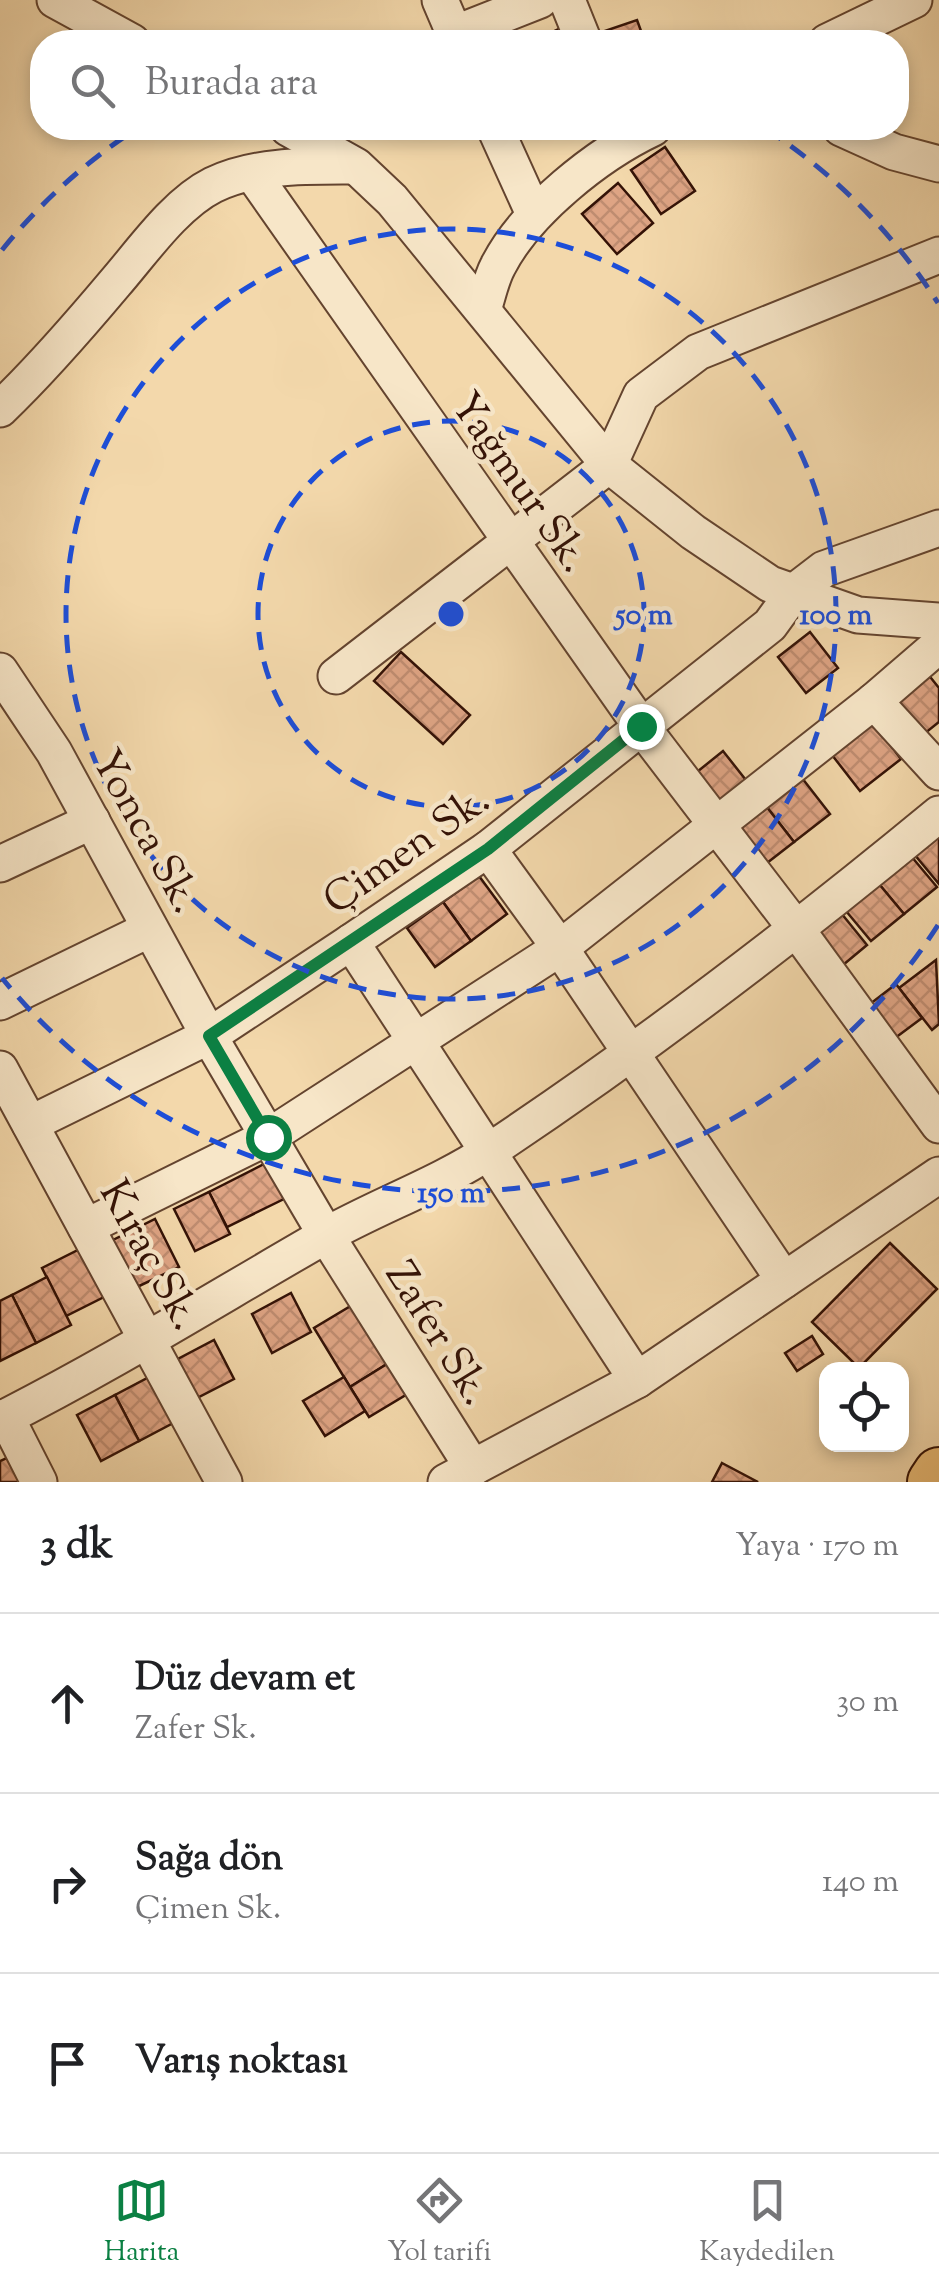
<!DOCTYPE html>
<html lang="tr">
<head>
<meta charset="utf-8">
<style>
	:root { --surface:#fff; --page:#f2f2f2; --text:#202124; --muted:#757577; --line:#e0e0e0; --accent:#0b8043 }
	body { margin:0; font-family:"Sorts Mill Goudy",serif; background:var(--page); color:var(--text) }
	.controls { position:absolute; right:30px; bottom:30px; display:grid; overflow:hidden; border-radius:20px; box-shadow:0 5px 15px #0003 }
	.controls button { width:90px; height:90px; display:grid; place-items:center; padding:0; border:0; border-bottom:2px solid var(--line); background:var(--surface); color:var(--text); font:50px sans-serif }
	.stop { position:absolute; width:30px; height:30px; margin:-22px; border:8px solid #0b8043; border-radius:50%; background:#fff }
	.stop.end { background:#0b8043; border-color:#fff; box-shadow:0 2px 10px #0008 }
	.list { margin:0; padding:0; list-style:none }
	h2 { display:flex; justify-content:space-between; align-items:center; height:130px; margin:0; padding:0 40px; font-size:42px }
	h2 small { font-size:32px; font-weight:400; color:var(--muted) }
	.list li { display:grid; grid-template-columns:65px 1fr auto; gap:30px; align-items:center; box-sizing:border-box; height:180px; padding:0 40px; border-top:2px solid var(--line) }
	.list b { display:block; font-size:38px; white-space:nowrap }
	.list p { margin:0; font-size:32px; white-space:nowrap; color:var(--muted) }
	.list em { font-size:32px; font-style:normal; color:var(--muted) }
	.icon { flex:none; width:55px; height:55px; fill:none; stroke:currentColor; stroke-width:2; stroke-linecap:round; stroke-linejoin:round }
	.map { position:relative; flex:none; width:939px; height:1482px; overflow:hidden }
	.search { position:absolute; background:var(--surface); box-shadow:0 5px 15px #0003; left:30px; right:30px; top:30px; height:110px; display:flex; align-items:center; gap:25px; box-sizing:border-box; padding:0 35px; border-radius:40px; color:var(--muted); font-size:38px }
	.sheet { height:670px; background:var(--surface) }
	nav { display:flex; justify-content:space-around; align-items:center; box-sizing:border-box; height:140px; border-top:2px solid var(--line); background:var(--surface); font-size:28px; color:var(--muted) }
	nav a { display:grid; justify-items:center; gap:5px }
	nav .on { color:var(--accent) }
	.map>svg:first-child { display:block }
	.building { fill:url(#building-cross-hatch); stroke:#341206; stroke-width:2.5 }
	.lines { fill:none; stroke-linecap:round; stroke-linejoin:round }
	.minor-casing { stroke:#64442f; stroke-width:39 }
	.highway-casing { stroke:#341206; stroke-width:54 }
	.minor { stroke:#f7e6c8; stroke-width:35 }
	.highway { stroke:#eabc76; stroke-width:50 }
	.route { stroke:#0b8043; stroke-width:12 }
	.ring { fill:none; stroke:#1d4ed8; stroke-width:5; stroke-dasharray:18 12 }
	.labels { text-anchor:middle; stroke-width:9; stroke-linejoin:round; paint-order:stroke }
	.street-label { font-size:42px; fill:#341206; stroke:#f7e6c8 }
	.centre { fill:#1d4ed8; stroke:#f7e6c8; stroke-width:5 }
	.ring-label { font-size:30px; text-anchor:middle; font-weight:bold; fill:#1d4ed8; stroke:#f7e6c8; stroke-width:9; stroke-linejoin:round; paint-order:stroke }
</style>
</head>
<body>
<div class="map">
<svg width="939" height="1482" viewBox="0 0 939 1482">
	<defs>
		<pattern id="building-cross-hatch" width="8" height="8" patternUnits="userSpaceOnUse" patternTransform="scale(2.5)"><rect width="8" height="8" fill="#dea484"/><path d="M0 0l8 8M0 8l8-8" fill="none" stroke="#bf8c70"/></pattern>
	</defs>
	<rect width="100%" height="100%" fill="#f3d8ab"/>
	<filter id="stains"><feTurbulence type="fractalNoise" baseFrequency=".002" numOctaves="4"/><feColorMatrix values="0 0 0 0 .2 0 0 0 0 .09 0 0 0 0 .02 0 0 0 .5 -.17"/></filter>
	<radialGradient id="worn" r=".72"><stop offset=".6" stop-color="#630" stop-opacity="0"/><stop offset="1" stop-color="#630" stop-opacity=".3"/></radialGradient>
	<g class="building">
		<path d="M637 20 645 42H592L590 36Z"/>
		<path d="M559 29 565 42H531Z"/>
		<path d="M665 147 695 191 661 214 631 170Z"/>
		<path d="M618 183 653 223 617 254 582 214Z"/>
		<path d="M810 632 838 668 806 693 778 657Z"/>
		<path d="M401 652 470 715 443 744 374 681Z"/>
		<path d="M927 673 939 688V722L914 742 886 706Z"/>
		<path d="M873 722 901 759 860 791 832 755Z"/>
		<path d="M723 751 753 789 721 814 692 776Z"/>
		<path d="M802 778 830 814 794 842 766 806Z"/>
		<path d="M766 806 794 842 758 870 730 834Z"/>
		<path d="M939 823V884L909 848Z"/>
		<path d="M906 850 937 887 904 914 874 878Z"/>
		<path d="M479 876 507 914 471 941 443 902Z"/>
		<path d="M874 878 904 914 871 941 841 905Z"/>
		<path d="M443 902 471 941 435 967 407 928Z"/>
		<path d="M837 908 867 945 837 970 806 934Z"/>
		<path d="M936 960 939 1024 932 1030 899 988Z"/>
		<path d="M896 984 922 1018 887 1044 861 1011Z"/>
		<path d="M268 1162 286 1198 227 1227 209 1192Z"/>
		<path d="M209 1192 230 1234 195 1251 174 1209Z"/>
		<path d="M155 1219 179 1267 135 1288 111 1241Z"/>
		<path d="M890 1243 937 1289 859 1368 812 1322Z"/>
		<path d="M86 1246 110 1294 66 1316 42 1268Z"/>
		<path d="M47 1277 71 1325 36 1343 12 1295Z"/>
		<path d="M291 1293 311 1332 272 1353 252 1314Z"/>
		<path d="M12 1295 36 1343 0 1361V1301Z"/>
		<path d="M359 1301 395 1359 350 1387 314 1328Z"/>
		<path d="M812 1336 823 1354 797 1371 785 1353Z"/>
		<path d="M214 1340 234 1379 195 1399 174 1361Z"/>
		<path d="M395 1359 414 1390 369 1417 350 1387Z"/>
		<path d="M153 1375 177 1421 139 1441 115 1395Z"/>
		<path d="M344 1377 365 1411 325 1436 303 1401Z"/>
		<path d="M115 1395 139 1441 101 1461 77 1415Z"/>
		<path d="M11 1456 25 1482H0V1461Z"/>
		<path d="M722 1463 758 1482H712Z"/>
	</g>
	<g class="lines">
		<g class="minor-casing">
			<g id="minor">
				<path d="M55 0 132 42"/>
				<path d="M440 0 458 42"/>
				<path d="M567 0 584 42"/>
				<path d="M454 34 540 0"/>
				<path d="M827 42 914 0"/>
				<path d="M288 128 356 166 392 200 609 465 693 532 770 584 858 615 939 621"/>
				<path d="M495 128 534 214"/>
				<path d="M841 128 894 152 939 164"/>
				<path d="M252 173 641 726 797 930 939 1125"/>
				<path d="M483 310C488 295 491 279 498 266 526 211 598 154 653 128"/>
				<path d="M0 409C41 370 78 327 115 283 142 252 175 204 213 185 254 165 306 166 350 166"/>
				<path d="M0 671 54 752 209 1036 326 1235 473 1468"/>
				<path d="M336 676 609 465 641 395 698 352 939 255"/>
				<path d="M874 701 939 772"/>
				<path d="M488 849 560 948 784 1280"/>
				<path d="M0 864 92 821"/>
				<path d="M351 942 637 1380"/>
				<path d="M0 1002 150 929"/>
				<path d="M0 1069 224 1482"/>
				<path d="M30 1124 209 1036 351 942 488 849 770 625 794 592 824 569 939 528"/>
				<path d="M86 1227 268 1137 560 948 874 701 939 645"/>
				<path d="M6 1417 39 1482"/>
				<path d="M0 1420C111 1364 215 1299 323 1237 377 1206 439 1185 491 1150 647 1046 795 933 939 814"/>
				<path d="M446 1482 637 1380 939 1175"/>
			</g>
		</g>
		<g class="highway-casing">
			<path id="highway" d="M933 1482 939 1473"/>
		</g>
		<use href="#minor" class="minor"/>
		<use href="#highway" class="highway"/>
	</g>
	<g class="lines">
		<path class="route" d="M268 1137 209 1036 488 849 641 726"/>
	</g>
	<g class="ring">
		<circle cx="451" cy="614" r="193"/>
		<circle cx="451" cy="614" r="385"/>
		<path d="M938 925A578 578 0 0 1 2 978M2 250A578 578 0 0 1 136 129M366 42A578 578 0 0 1 536 42M766 129A578 578 0 0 1 938 303"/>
	</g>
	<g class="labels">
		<g class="street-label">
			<text transform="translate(522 481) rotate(55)" y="15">Yağmur Sk.</text>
			<text transform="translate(148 830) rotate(61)" y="15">Yonca Sk.</text>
			<text transform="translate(405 848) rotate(-35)" y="15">Çimen Sk.</text>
			<text transform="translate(152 1254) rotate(61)" y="15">Kıraç Sk.</text>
			<text transform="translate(440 1332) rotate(58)" y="15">Zafer Sk.</text>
		</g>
	</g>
	<circle cx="451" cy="614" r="15" class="centre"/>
	<g class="ring-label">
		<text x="644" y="624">50 m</text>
		<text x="836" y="624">100 m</text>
		<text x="451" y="1202">150 m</text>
	</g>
	<rect width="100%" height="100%" filter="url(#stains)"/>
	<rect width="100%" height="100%" fill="url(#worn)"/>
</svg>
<div class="controls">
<button><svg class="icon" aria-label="locate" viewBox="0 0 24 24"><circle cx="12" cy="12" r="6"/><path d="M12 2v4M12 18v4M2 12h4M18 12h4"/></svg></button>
</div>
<div class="stop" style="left:268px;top:1137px"></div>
<div class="stop end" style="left:641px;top:726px"></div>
<div class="search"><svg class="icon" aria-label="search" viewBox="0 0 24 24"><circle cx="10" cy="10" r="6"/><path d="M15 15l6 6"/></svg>Burada ara</div>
</div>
<section class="sheet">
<h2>3 dk<small>Yaya · 170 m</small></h2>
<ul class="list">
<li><svg class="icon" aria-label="ahead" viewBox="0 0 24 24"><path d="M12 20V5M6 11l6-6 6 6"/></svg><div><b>Düz devam et</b><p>Zafer Sk.</p></div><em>30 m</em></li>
<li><svg class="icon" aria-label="right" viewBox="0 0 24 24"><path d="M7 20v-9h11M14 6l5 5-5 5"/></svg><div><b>Sağa dön</b><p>Çimen Sk.</p></div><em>140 m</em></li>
<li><svg class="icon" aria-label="arrive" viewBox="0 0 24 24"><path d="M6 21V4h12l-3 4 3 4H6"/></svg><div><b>Varış noktası</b></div></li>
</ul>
</section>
<nav>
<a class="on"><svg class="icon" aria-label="map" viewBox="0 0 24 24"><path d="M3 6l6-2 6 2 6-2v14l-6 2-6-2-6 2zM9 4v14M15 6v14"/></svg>Harita</a>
<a><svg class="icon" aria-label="directions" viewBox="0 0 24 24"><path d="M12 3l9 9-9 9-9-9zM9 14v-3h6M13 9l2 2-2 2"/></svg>Yol tarifi</a>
<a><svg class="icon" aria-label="saved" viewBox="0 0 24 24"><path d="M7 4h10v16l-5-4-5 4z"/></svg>Kaydedilen</a>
</nav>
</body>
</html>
